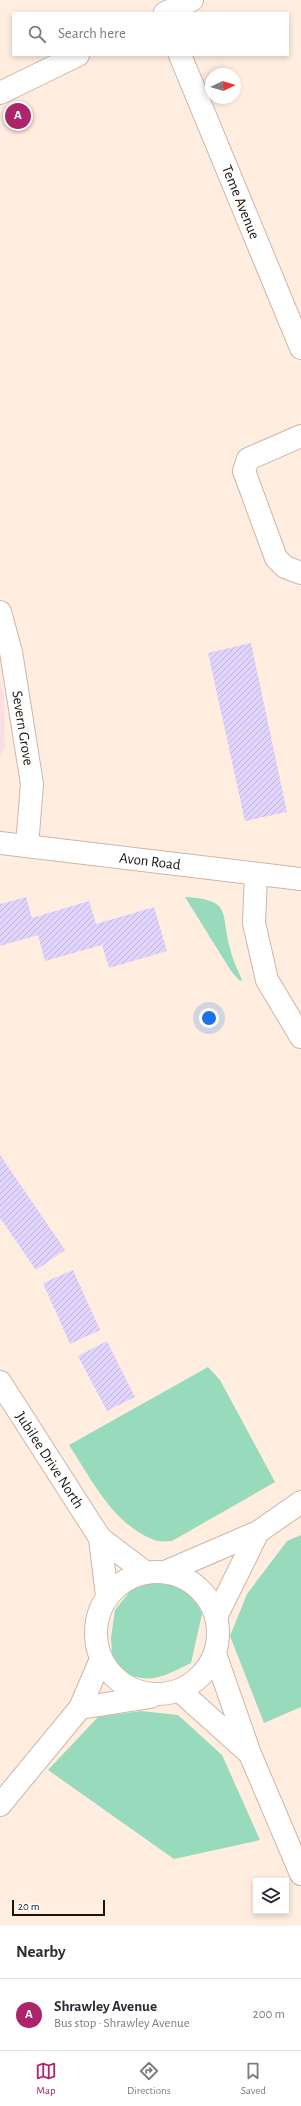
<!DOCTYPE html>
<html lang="en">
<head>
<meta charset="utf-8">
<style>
	:root { --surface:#fff; --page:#f2f2f3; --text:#2b2b33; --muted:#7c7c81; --line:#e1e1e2; --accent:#ac2469 }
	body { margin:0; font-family:"Alegreya Sans",sans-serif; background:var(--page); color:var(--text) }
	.controls { position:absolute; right:12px; bottom:12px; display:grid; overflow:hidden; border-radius:0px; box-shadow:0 2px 6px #0003 }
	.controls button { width:36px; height:36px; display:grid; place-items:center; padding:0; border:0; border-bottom:1px solid var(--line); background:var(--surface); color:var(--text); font:20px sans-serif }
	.compass { position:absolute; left:205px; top:68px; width:36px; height:36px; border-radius:50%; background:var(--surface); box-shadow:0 2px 6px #0003; rotate:86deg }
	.scale { position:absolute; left:12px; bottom:10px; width:93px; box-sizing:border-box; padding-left:4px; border:2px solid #1b130e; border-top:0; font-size:11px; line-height:14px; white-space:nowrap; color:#1b130e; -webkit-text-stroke:3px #fff; paint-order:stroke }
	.you { position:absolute; left:209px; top:1018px; width:14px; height:14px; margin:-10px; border:3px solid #fff; border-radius:50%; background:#1a73e8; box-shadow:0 0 0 6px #1a73e833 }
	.badge { display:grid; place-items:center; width:26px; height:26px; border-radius:50%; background:var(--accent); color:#fff; font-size:13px; font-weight:700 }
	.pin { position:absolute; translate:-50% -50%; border:2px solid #fff; box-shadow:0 1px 4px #0006 }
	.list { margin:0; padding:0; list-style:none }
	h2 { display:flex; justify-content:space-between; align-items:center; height:52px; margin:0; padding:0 16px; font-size:17px }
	h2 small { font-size:13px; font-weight:400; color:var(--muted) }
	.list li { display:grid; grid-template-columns:26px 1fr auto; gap:12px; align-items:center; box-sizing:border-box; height:72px; padding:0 16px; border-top:1px solid var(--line) }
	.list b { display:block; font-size:15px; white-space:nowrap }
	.list p { margin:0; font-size:13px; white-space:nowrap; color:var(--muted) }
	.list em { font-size:13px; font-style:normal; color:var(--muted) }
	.icon { flex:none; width:22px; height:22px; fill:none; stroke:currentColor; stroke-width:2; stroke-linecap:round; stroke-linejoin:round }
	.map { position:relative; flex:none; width:301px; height:1926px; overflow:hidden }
	.search { position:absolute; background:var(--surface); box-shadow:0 2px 6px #0003; left:12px; right:12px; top:12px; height:44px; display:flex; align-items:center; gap:10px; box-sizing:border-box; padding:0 14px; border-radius:0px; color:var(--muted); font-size:15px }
	.sheet { height:124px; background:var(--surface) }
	nav { display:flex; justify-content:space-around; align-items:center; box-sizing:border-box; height:56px; border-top:1px solid var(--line); background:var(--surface); font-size:11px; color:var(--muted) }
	nav a { display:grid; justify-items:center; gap:2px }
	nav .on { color:var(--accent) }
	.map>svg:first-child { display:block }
	.commercial { fill:#f9dfe5 }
	.grass { fill:#97dabc }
	.building { fill:url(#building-hatch) }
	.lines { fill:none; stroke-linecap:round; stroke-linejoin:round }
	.minor-casing { stroke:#ccb7a7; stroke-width:24 }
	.minor { stroke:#fff; stroke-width:22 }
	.labels { text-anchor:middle; stroke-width:3; stroke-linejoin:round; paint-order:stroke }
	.street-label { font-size:15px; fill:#1b130e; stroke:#fff }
</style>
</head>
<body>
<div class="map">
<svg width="301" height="1926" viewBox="0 0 301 1926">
	<defs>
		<pattern id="building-hatch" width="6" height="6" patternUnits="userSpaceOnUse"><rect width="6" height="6" fill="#e1d4fc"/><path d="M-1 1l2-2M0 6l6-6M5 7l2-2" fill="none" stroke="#c0b5d7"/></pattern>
	</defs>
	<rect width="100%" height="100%" fill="#ffede0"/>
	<path class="commercial" d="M0 681 4 696 5 748 0 756Z"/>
	<g class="grass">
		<path d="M185 897C233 900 220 912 230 948 232 959 238 970 242 980L240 981 231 971Z"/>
		<path d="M208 1367 220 1380 275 1482 172 1541C167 1541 159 1542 154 1540 113 1524 92 1480 69 1445Z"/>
		<path d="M301 1535V1707L264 1723 230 1636 247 1594 287 1541Z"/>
		<path d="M160 1582 190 1588 202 1614 191 1663C158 1679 148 1686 113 1667L111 1638 115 1610 136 1584Z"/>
		<path d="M141 1711 178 1715 222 1755 260 1840 174 1859 48 1770 98 1717Z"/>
	</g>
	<g class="building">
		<path d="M251 643 287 812 245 821 208 653Z"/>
		<path d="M26 897 32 918 89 901 96 924 154 907 167 951 109 968 102 945 45 961 38 935 0 946V904Z"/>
		<path d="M0 1155 65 1250 36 1270 0 1218Z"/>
		<path d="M73 1270 100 1330 70 1344 43 1283Z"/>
		<path d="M107 1341 135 1397 107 1411 78 1356Z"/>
	</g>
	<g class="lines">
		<g class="minor-casing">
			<g id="minor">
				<path d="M165 13 192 0"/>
				<path d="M180 55 301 348"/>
				<path d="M0 93 78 55"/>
				<path d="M301 436 248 459 244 471 276 558 285 567 301 573"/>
				<path d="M0 612 11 652 32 784 27 846"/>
				<path d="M0 843 301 879"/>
				<path d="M256 875 254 923 267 980 301 1037"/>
				<path d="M0 1382 100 1538 145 1572"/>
				<path d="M100 1538 107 1596"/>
				<circle cx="157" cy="1633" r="61"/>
				<path d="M165 1572 258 1532 301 1502"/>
				<path d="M216 1617 258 1532"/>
				<path d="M215 1654 250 1754 301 1874"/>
				<path d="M180 1691 248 1752"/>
				<path d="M80 1708 150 1697"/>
				<path d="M0 1805 80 1708 101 1659"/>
			</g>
		</g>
		<use href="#minor" class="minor"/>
	</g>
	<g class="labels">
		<g class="street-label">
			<text transform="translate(241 202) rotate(68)" y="5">Teme Avenue</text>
			<text transform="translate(23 728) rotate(81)" y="5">Severn Grove</text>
			<text transform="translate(150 861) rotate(7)" y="5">Avon Road</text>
			<text transform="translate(50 1460) rotate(57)" y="5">Jubilee Drive North</text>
		</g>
	</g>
</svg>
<div class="controls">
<button><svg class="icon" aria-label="layers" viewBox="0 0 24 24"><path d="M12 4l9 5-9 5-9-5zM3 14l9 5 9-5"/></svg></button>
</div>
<svg class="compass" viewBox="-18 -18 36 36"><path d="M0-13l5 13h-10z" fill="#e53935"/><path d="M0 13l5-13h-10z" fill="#7c7c81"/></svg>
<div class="scale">20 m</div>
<div class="you"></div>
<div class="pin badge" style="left:18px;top:116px">A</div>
<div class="search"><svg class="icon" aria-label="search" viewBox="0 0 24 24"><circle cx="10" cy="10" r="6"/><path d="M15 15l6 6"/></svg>Search here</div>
</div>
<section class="sheet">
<h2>Nearby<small></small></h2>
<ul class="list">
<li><span class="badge">A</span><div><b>Shrawley Avenue</b><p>Bus stop · Shrawley Avenue</p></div><em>200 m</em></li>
</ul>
</section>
<nav>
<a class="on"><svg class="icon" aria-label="map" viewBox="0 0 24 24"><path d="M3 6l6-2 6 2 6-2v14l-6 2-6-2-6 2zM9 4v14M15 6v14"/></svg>Map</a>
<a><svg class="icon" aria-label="directions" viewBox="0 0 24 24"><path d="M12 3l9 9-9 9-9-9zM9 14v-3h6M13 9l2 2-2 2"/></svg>Directions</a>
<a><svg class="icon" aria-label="saved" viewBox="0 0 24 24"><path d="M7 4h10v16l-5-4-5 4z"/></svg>Saved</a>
</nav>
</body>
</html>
